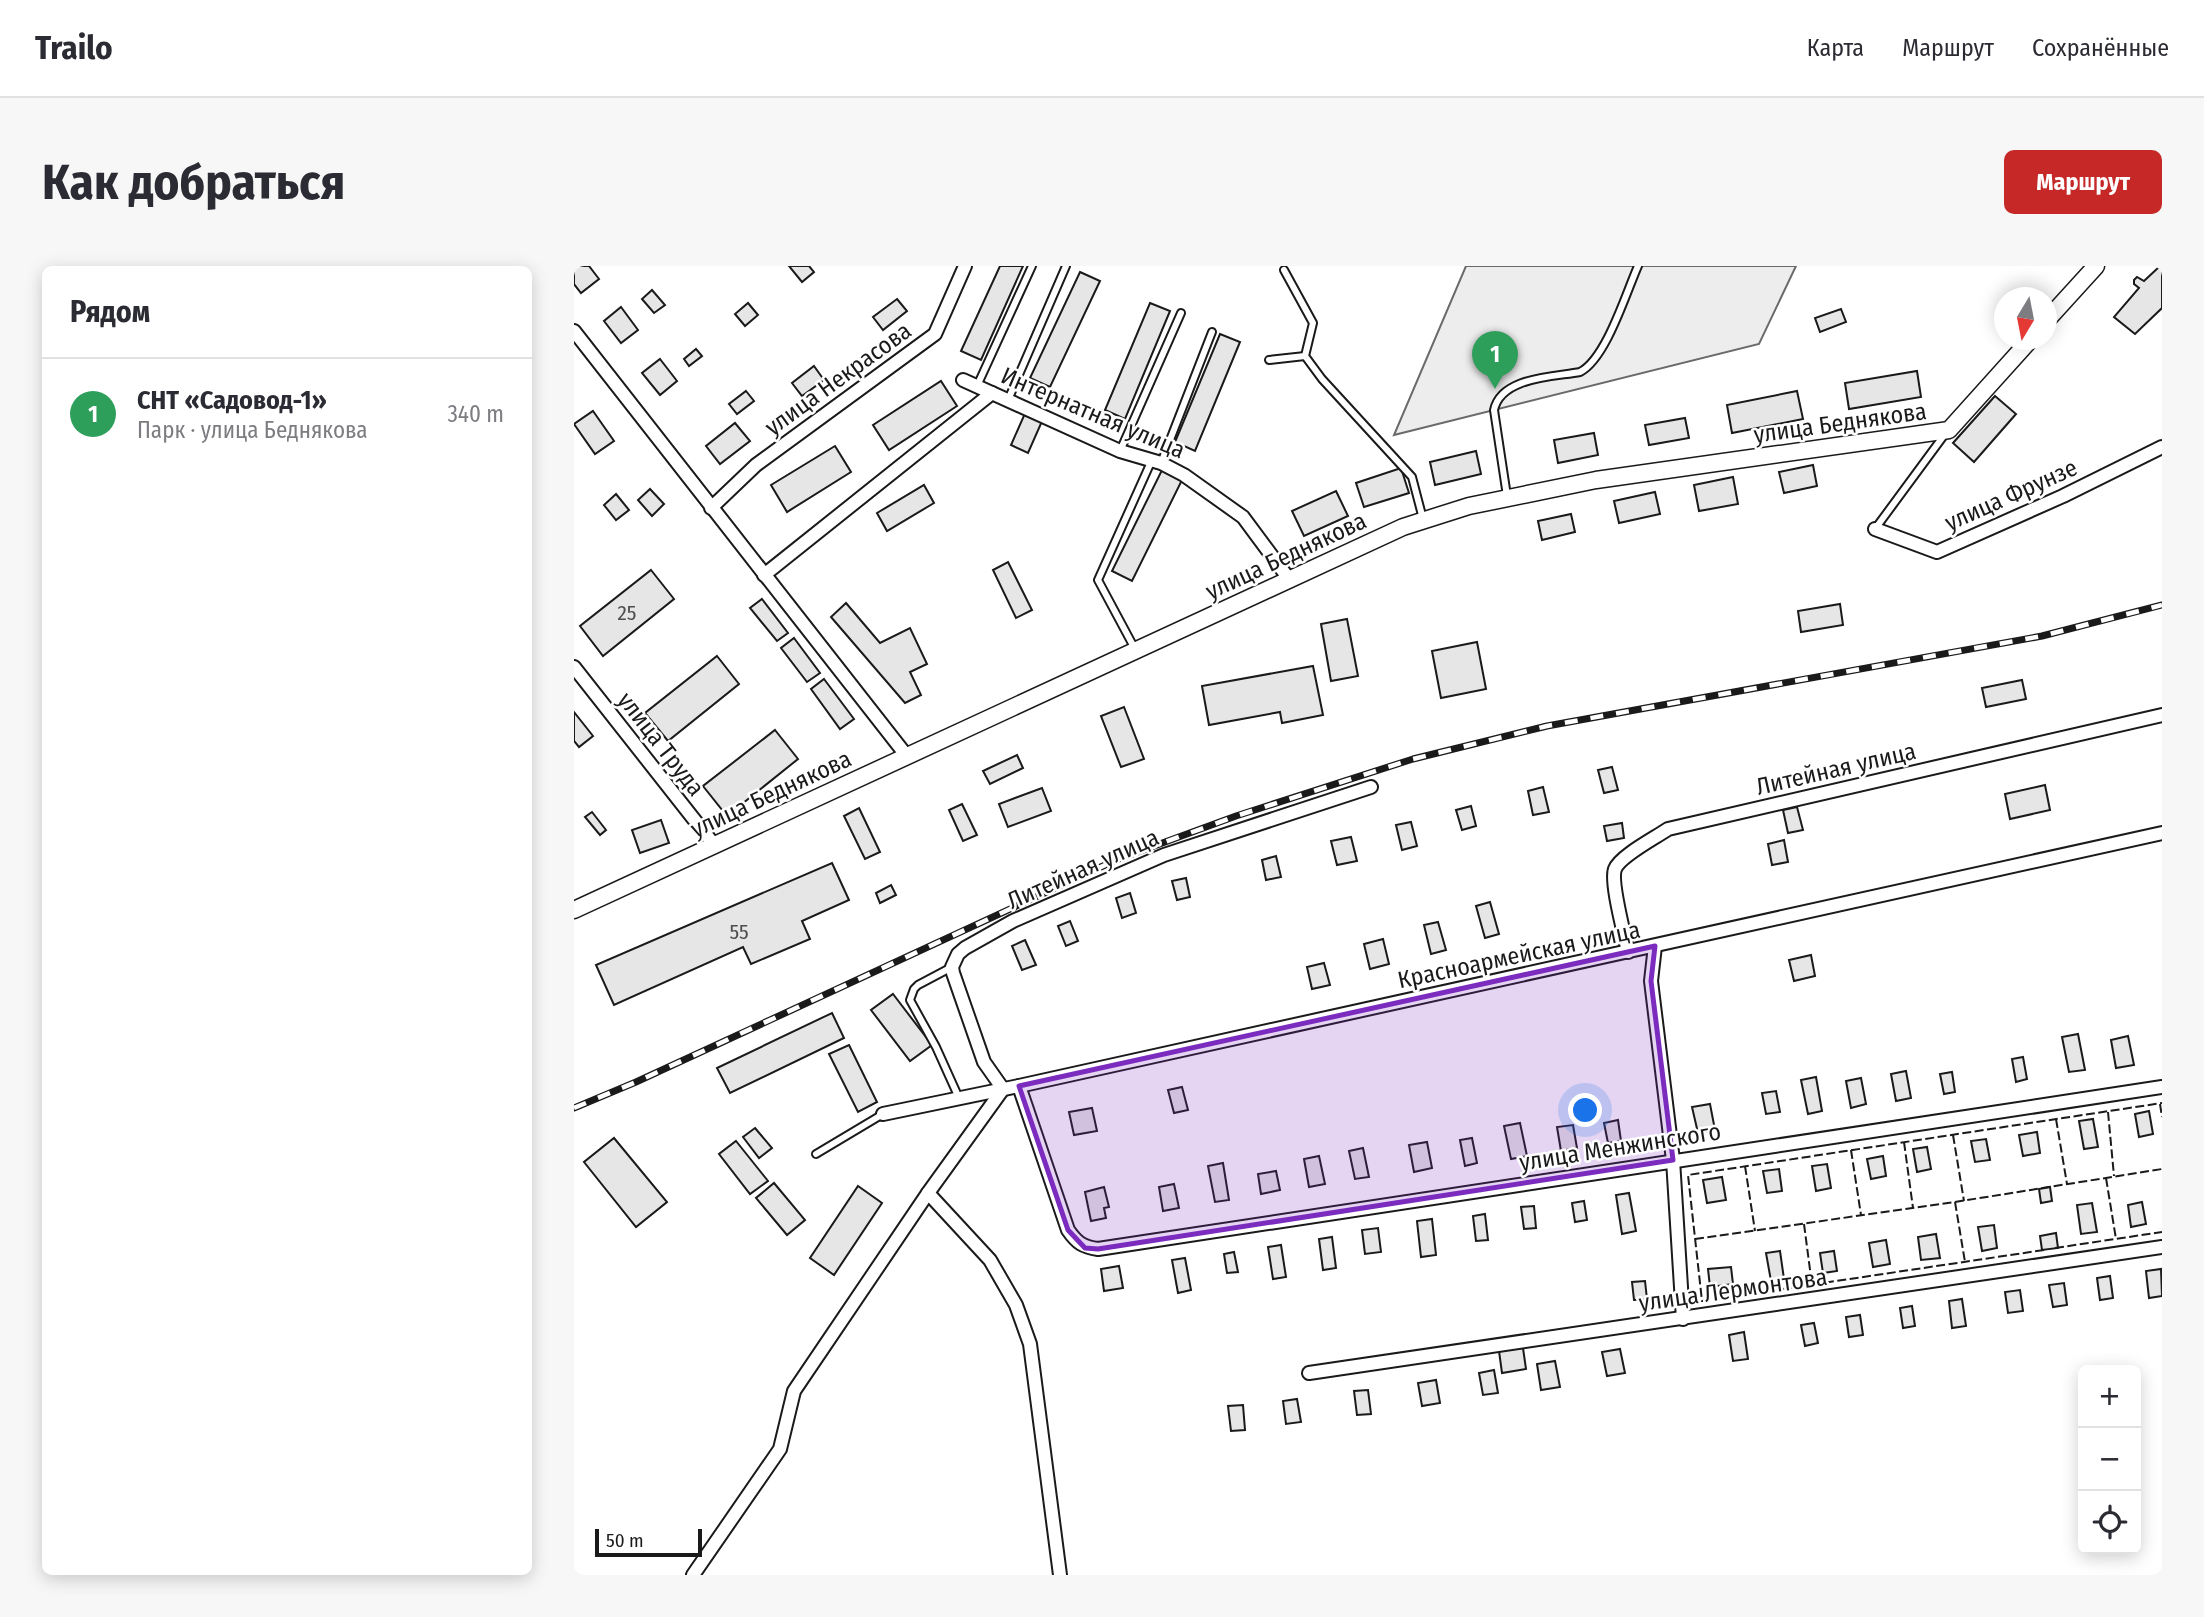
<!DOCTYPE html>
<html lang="ru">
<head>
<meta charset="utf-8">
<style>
	:root { --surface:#fff; --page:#f7f7f7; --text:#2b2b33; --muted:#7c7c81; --line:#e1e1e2; --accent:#c62828 }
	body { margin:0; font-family:"Fira Sans Condensed",sans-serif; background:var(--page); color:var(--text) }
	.controls { position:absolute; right:21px; bottom:21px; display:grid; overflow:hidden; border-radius:10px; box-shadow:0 4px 18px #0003 }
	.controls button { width:63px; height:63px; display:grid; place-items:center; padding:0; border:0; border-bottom:2px solid var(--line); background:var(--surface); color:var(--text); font:35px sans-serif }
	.compass { position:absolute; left:1420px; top:21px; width:63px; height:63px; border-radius:50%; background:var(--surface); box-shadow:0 4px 18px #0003; rotate:190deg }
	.scale { position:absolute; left:21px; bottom:18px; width:107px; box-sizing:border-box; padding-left:7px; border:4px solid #1a1a1a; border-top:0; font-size:19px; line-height:24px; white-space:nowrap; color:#1a1a1a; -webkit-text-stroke:5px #fff; paint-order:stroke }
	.you { position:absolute; left:1012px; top:845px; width:24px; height:24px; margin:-18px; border:5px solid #fff; border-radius:50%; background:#1a73e8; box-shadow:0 0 0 10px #1a73e833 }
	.badge { display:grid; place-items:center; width:46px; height:46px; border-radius:50%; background:var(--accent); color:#fff; font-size:23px; font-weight:700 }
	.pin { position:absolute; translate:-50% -58px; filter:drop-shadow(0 2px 4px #0008) }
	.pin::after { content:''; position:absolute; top:37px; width:24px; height:21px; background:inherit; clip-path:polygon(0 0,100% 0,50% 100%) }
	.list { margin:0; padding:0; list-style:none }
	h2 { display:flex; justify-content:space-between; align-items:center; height:91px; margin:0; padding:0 28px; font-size:30px }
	h2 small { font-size:23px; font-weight:400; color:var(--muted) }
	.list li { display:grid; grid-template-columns:46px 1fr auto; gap:21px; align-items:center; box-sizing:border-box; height:112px; padding:0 28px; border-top:2px solid var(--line) }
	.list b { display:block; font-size:26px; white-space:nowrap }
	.list p { margin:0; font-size:23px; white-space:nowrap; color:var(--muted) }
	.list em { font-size:23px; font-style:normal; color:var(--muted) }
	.icon { flex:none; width:38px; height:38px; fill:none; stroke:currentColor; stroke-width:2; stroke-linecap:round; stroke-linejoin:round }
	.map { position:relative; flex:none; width:1588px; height:1309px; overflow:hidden; border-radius:10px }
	header { display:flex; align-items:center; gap:42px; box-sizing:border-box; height:98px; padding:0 35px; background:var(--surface); border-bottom:2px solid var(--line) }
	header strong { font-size:33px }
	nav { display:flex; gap:38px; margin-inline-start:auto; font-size:24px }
	.intro { display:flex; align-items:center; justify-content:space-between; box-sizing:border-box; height:168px; padding:0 42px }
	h1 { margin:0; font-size:49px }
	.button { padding:18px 32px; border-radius:10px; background:var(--accent); color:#fff; font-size:24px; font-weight:700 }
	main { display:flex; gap:42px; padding:0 42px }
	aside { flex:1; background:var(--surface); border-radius:10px; box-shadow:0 4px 18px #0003 }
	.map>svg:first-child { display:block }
	.built { fill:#ededed; stroke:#6a6a6a; stroke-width:2 }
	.building { fill:#e6e6e6; stroke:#1a1a1a; stroke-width:2 }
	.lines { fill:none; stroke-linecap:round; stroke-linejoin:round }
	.service-casing { stroke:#1a1a1a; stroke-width:10 }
	.minor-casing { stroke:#1a1a1a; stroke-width:16 }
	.tertiary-casing { stroke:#1a1a1a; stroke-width:19 }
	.service { stroke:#fff; stroke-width:6 }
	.minor { stroke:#fff; stroke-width:12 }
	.tertiary { stroke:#fff; stroke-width:16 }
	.rail-casing { stroke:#1a1a1a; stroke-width:7 }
	.rail { stroke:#fff; stroke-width:4.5; stroke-dasharray:13; stroke-linecap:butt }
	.fence { stroke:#1a1a1a; stroke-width:2; stroke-dasharray:9 3.5; stroke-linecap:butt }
	.marked { fill:#7b2cbf; fill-opacity:0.2; stroke:#7b2cbf; stroke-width:5; stroke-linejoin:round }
	.labels { text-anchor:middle; stroke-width:5; stroke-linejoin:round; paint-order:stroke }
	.number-label { font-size:21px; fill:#4d4d4d }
	.street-label { font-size:24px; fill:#1a1a1a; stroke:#fff }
</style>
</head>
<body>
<header>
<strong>Trailo</strong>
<nav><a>Карта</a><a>Маршрут</a><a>Сохранённые</a></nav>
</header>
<div class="intro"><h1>Как добраться</h1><a class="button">Маршрут</a></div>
<main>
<aside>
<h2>Рядом<small></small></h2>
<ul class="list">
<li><span class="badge" style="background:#2e9e5b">1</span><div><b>СНТ «Садовод-1»</b><p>Парк · улица Беднякова</p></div><em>340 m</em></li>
</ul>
</aside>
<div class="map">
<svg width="1588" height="1309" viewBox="0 0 1588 1309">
	<rect width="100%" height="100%" fill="#fff"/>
	<path class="built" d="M892 0H1222L1185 78 820 169Z"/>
	<g class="building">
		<path d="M0 0H15L25 13 7 27 0 18Z"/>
		<path d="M215 0H235L240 6 228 16Z"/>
		<path d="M426 0H449L407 94 387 85Z"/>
		<path d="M1586 0H1588V42L1561 68 1540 51 1565 22 1560 18V14L1563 11 1570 15Z"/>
		<path d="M506 6 526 15 476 121 456 112Z"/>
		<path d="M78 24 91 39 80 47 68 33Z"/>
		<path d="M323 33 333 45 309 64 299 51Z"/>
		<path d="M174 37 184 49 171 60 161 48Z"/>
		<path d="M576 37 596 45 551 153 531 144Z"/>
		<path d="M47 41 64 64 47 77 30 55Z"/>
		<path d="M1267 43 1272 56 1246 66 1241 52Z"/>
		<path d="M646 68 666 76 621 185 601 176Z"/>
		<path d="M122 83 128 90 115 100 110 93Z"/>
		<path d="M86 93 103 115 86 129 68 107Z"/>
		<path d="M240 100 250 114 228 130 218 117Z"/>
		<path d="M1343 105 1347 131 1275 143 1271 117Z"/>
		<path d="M367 115 383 140 315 184 299 159Z"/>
		<path d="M172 125 180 135 163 148 155 138Z"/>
		<path d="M1223 125 1229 153 1158 167 1153 139Z"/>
		<path d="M1421 130 1442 148 1400 196 1379 177Z"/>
		<path d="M19 145 40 175 21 188 0 158Z"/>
		<path d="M452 145 469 153 454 187 437 179Z"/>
		<path d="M1111 152 1115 172 1075 179 1071 159Z"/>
		<path d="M161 157 176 175 146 198 132 180Z"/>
		<path d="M1020 167 1024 189 984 197 980 174Z"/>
		<path d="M261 180 277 206 213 246 197 219Z"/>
		<path d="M902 185 907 208 861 219 856 196Z"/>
		<path d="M1239 199 1243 220 1210 227 1205 206Z"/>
		<path d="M589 202 609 212 558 315 538 305Z"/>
		<path d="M827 202 835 227 790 241 782 217Z"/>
		<path d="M1159 211 1164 238 1125 245 1120 219Z"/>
		<path d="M350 219 360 237 313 265 303 247Z"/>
		<path d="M76 223 90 238 78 250 64 234Z"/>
		<path d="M762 225 774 250 730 270 718 245Z"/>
		<path d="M1081 226 1086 248 1045 257 1040 235Z"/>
		<path d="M42 228 55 244 42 254 30 239Z"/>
		<path d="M997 248 1001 266 968 274 964 255Z"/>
		<path d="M434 296 458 344 442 352 419 304Z"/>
		<path d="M77 304 100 333 29 390 6 360Z"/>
		<path d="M188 333 214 367 203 375 176 342Z"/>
		<path d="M272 337 306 377 336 362 353 398 336 406 347 429 331 437 257 351Z"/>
		<path d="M1266 338 1269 359 1227 366 1224 345Z"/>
		<path d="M773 353 784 410 757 415 747 358Z"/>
		<path d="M220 372 246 407 233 416 207 382Z"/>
		<path d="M903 376 912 423 867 432 858 385Z"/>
		<path d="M143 390 165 418 94 475 71 447Z"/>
		<path d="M739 400 749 449 708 457 706 446 635 459 628 420Z"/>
		<path d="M250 413 280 453 266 463 237 423Z"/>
		<path d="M1448 414 1452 433 1412 441 1408 422Z"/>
		<path d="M550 441 570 493 547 501 527 450Z"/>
		<path d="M0 446 19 470 5 481 0 475Z"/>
		<path d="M201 464 224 493 153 550 129 520Z"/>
		<path d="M443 489 449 502 416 518 409 505Z"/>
		<path d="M1038 501 1044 524 1030 527 1024 504Z"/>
		<path d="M1471 519 1476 544 1436 553 1431 528Z"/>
		<path d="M969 521 975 546 959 549 954 525Z"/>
		<path d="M468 522 477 545 434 561 425 538Z"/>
		<path d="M388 538 403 569 389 575 375 544Z"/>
		<path d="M897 540 902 560 888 564 882 544Z"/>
		<path d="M1223 541 1229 564 1214 567 1209 544Z"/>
		<path d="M285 542 306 586 291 593 270 550Z"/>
		<path d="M18 546 32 564 26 569 11 551Z"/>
		<path d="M87 554 95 577 66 587 58 564Z"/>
		<path d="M837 556 843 580 828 584 822 559Z"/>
		<path d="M1048 557 1050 572 1033 575 1030 560Z"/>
		<path d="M777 571 783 595 763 599 757 575Z"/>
		<path d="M1210 574 1214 596 1198 599 1194 578Z"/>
		<path d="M702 590 707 611 692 614 688 594Z"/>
		<path d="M258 597 275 634 228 655 236 673 177 698 169 681 40 739 22 699Z"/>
		<path d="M612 612 616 631 603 634 598 615Z"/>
		<path d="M317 619 322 629 306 637 302 627Z"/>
		<path d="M556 627 562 647 548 652 542 632Z"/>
		<path d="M916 636 925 668 911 672 902 640Z"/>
		<path d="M496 655 504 675 492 680 484 660Z"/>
		<path d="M864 656 872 684 857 688 850 659Z"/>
		<path d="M809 673 815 698 796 703 790 678Z"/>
		<path d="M451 674 462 699 448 704 438 680Z"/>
		<path d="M1237 689 1241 710 1220 715 1215 694Z"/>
		<path d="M750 697 756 719 738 723 733 701Z"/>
		<path d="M319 728 358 779 336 795 297 744Z"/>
		<path d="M258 747 270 772 156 827 143 802Z"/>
		<path d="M1504 768 1511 804 1495 806 1488 771Z"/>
		<path d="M1554 770 1560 799 1542 802 1537 774Z"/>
		<path d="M275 779 303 836 284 846 255 788Z"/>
		<path d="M1449 791 1453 813 1442 816 1438 793Z"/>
		<path d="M1332 805 1337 832 1322 835 1317 808Z"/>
		<path d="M1378 806 1381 826 1370 828 1366 808Z"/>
		<path d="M1242 811 1248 845 1234 848 1227 814Z"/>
		<path d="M1287 812 1292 838 1277 842 1272 815Z"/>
		<path d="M608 821 614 844 600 847 594 824Z"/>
		<path d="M1202 825 1206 846 1192 848 1188 827Z"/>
		<path d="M1136 838 1141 864 1124 867 1118 841Z"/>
		<path d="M518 842 523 865 500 869 495 846Z"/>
		<path d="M1575 845 1579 868 1565 871 1561 848Z"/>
		<path d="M1519 853 1524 881 1510 883 1505 855Z"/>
		<path d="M1044 854 1047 875 1034 877 1030 857Z"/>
		<path d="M946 857 953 890 937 893 930 860Z"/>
		<path d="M999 859 1003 882 987 885 983 861Z"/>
		<path d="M181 862 198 882 185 892 169 871Z"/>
		<path d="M1463 866 1466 887 1449 890 1445 869Z"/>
		<path d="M40 872 93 936 62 961 10 896Z"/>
		<path d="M898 872 903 897 891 900 886 874Z"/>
		<path d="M1412 873 1416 894 1401 896 1397 875Z"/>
		<path d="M162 875 194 915 176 928 145 888Z"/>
		<path d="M853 876 858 902 840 906 835 879Z"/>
		<path d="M1353 881 1357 903 1343 906 1339 883Z"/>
		<path d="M789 882 795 911 781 913 775 885Z"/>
		<path d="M745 890 751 918 735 921 730 893Z"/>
		<path d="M1309 890 1312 910 1297 913 1293 893Z"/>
		<path d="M649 897 655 934 641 936 634 900Z"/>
		<path d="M1253 898 1257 922 1242 925 1238 900Z"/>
		<path d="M1205 903 1208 925 1193 927 1189 905Z"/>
		<path d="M702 905 706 924 687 928 684 908Z"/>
		<path d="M1148 911 1152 934 1133 937 1129 914Z"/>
		<path d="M200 917 231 954 213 969 182 932Z"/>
		<path d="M600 918 605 942 589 945 585 921Z"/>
		<path d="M284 920 308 937 260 1009 236 992Z"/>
		<path d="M530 921 535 941 530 942 532 952 517 955 511 926Z"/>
		<path d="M1476 921 1478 935 1467 937 1465 923Z"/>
		<path d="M1055 927 1062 965 1048 968 1042 929Z"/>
		<path d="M1010 935 1013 954 1001 956 998 937Z"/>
		<path d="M1568 936 1572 958 1557 961 1554 939Z"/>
		<path d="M1518 937 1523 966 1507 968 1503 939Z"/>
		<path d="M960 940 962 962 950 963 947 941Z"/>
		<path d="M911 948 914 974 902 975 899 950Z"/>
		<path d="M858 953 862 989 847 991 843 955Z"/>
		<path d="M1420 959 1423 982 1408 985 1404 961Z"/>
		<path d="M804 962 807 986 791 988 788 964Z"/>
		<path d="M1482 967 1484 982 1468 984 1466 970Z"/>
		<path d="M1362 968 1366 992 1347 994 1344 971Z"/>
		<path d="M758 971 762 1002 749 1004 745 973Z"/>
		<path d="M1312 974 1316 998 1299 1001 1295 977Z"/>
		<path d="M707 979 712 1011 699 1013 694 981Z"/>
		<path d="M1206 985 1210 1013 1197 1015 1192 987Z"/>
		<path d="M1260 985 1263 1005 1249 1007 1246 987Z"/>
		<path d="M660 986 664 1006 653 1007 650 988Z"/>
		<path d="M611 992 617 1024 604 1027 598 994Z"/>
		<path d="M545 1000 549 1022 530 1025 527 1003Z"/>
		<path d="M1157 1001 1159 1018 1136 1021 1134 1003Z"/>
		<path d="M1587 1003 1588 1030 1575 1032 1572 1005Z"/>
		<path d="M1536 1010 1539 1032 1526 1034 1523 1012Z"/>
		<path d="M1071 1015 1073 1033 1060 1034 1058 1016Z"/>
		<path d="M1490 1017 1493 1039 1479 1041 1475 1019Z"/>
		<path d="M1446 1024 1449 1045 1434 1047 1431 1026Z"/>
		<path d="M1388 1033 1392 1060 1378 1062 1375 1035Z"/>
		<path d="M1338 1040 1341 1060 1329 1062 1326 1042Z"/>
		<path d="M1286 1049 1289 1069 1275 1071 1272 1051Z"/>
		<path d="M1240 1057 1244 1077 1231 1080 1227 1059Z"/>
		<path d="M1170 1066 1174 1093 1159 1095 1155 1069Z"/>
		<path d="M949 1082 952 1103 928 1107 925 1085Z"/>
		<path d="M1046 1083 1051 1107 1033 1110 1028 1086Z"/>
		<path d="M981 1095 986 1121 967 1124 963 1098Z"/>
		<path d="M920 1104 924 1127 909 1129 905 1107Z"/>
		<path d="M862 1114 866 1137 848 1140 844 1117Z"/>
		<path d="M794 1124 797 1148 783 1149 780 1125Z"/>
		<path d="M723 1133 727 1156 712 1158 709 1135Z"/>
		<path d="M669 1139 671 1164 657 1165 654 1140Z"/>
	</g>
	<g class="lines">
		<g class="service-casing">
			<g id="service">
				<path d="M710 4 739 57 731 90 748 113 838 211 849 253"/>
				<path d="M695 94 731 90"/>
				<path d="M403 120 458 0"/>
				<path d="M434 134 492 0"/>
				<path d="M546 185 607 47"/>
				<path d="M587 197 638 66"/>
				<path d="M933 230 920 144C927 111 979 111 1006 106 1032 93 1052 27 1064 0"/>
				<path d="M1301 263 1371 168"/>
				<path d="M561 383 524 314 577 196"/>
				<path d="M378 701 344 719 340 723 336 734 362 781 385 832"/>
				<path d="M242 888 309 848"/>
			</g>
		</g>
		<g class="minor-casing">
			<g id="minor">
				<path d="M0 65 332 489"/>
				<path d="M389 114 546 185 587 197 610 209 669 251 715 313"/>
				<path d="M137 242 182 199 361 68 391 0"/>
				<path d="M1301 263 1363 286 1489 230 1588 181"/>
				<path d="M190 309 418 127"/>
				<path d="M0 401 141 580"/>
				<path d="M1081 680 1077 715 1099 894 1109 1053"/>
				<path d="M1054 686C1051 670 1036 616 1041 603 1046 590 1081 572 1094 563L1588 449"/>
				<path d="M445 820 494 964C503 977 509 981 524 983L1588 821"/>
				<path d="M309 848 445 820 1588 567"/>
				<path d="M354 927 416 994 442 1039 456 1078 486 1309"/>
				<path d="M735 1107 1588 981"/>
				<path d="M119 1309 206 1183 220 1125 354 927 429 823 410 796 379 707 378 701 384 688 391 682 439 655 590 589 797 521"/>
			</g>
		</g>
		<g class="tertiary-casing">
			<g id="tertiary">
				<path d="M1472 55 1522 0"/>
				<path d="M0 644 829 261 895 240 1022 214 1375 164 1456 74"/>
			</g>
		</g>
		<use href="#service" class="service"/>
		<use href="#minor" class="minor"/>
		<use href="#tertiary" class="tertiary"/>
		<g class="rail-casing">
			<path id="rail" d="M0 842 62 816 542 594 662 550 839 493 973 460 1468 370 1588 339"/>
		</g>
		<use href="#rail" class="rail"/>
		<g class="fence">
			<path d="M1586 838 1588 851"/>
			<path d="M1534 846 1540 910"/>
			<path d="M1482 853 1493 918"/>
			<path d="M1379 869 1390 935"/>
			<path d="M1330 876 1339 942"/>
			<path d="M1277 884 1287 949"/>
			<path d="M1171 900 1181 965"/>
			<path d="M1532 912 1542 973"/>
			<path d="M1381 936 1391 996"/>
			<path d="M1230 958 1238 1019"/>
			<path d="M1121 973 1381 936 1588 903"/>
			<path d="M1481 982 1588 966"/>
			<path d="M1470 984 1128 1035 1114 909 1588 837"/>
		</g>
	</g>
	<path class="marked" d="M1081 680 1077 715 1099 894 524 983 511 982 494 964 445 820Z"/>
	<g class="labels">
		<g class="number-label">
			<text x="53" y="354">25</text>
			<text x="165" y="673">55</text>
		</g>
		<g class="street-label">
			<text transform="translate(264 113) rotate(-36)" y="8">улица Некрасова</text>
			<text transform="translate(519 147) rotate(23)" y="8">Интернатная улица</text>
			<text transform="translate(1266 157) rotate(-8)" y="8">улица Беднякова</text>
			<text transform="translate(1437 229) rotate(-24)" y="8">улица Фрунзе</text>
			<text transform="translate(712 290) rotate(-25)" y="8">улица Беднякова</text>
			<text transform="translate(87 478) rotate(52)" y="8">улица Труда</text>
			<text transform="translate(1262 503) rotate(-13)" y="8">Литейная улица</text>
			<text transform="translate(197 528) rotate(-25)" y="8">улица Беднякова</text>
			<text transform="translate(509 603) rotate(-24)" y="8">Литейная улица</text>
			<text transform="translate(945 689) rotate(-12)" y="8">Красноармейская улица</text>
			<text transform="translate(1046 881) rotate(-9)" y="8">улица Менжинского</text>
			<text transform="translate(1159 1024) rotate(-8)" y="8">улица Лермонтова</text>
		</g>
	</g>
</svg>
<div class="controls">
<button>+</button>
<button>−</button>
<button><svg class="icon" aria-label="locate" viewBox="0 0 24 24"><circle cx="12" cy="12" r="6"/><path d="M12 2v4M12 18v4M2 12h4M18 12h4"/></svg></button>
</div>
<svg class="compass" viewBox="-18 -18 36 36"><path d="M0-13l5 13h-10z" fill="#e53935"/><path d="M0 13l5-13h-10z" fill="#7c7c81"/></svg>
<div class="scale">50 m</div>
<div class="you"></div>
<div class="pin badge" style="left:921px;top:123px;background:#2e9e5b">1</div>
</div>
</main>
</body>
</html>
